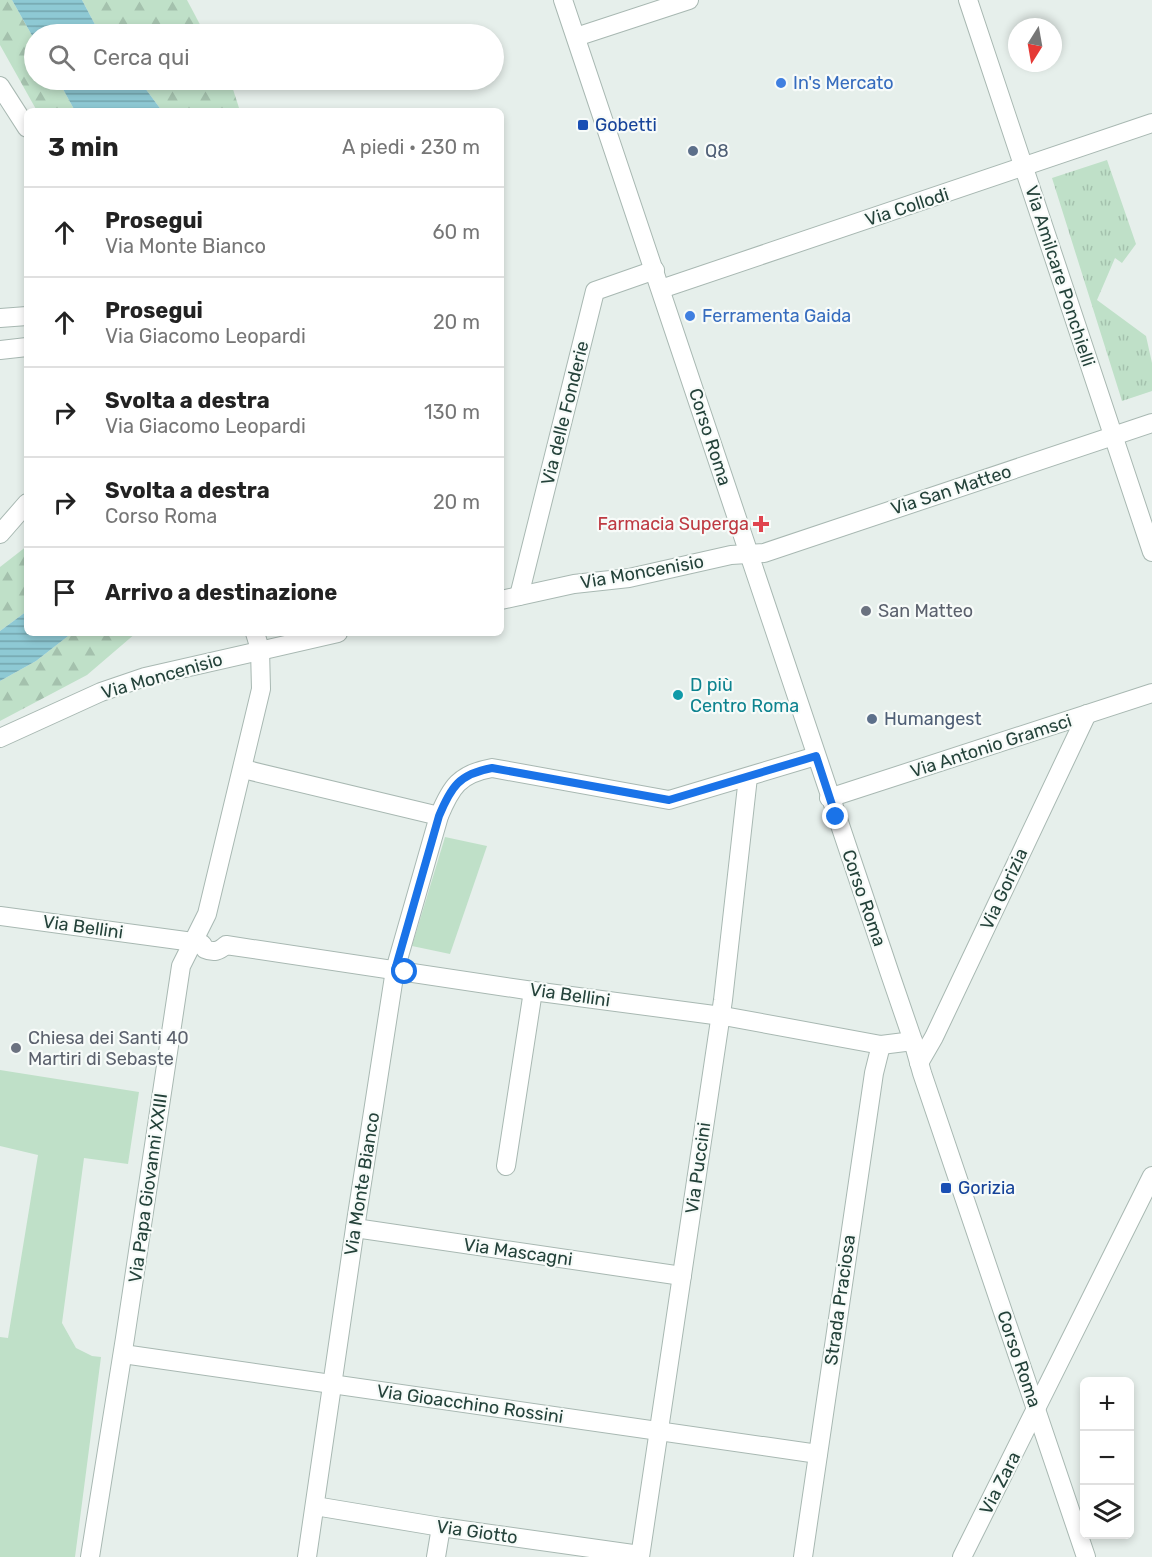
<!DOCTYPE html>
<html lang="it">
<head>
<meta charset="utf-8">
<style>
	:root { --surface:#fff; --page:#f2f2f2; --text:#222; --muted:#767676; --line:#e0e0e0 }
	body { margin:0; font-family:Rubik,sans-serif; background:var(--page); color:var(--text) }
	.controls { position:absolute; right:18px; bottom:18px; display:grid; overflow:hidden; border-radius:9px; box-shadow:0 3px 9px #0003 }
	.controls button { width:54px; height:54px; display:grid; place-items:center; padding:0; border:0; border-bottom:2px solid var(--line); background:var(--surface); color:var(--text); font:30px sans-serif }
	.compass { position:absolute; left:1008px; top:18px; width:54px; height:54px; border-radius:50%; background:var(--surface); box-shadow:0 3px 9px #0003; rotate:191deg }
	.stop { position:absolute; width:18px; height:18px; margin:-14px; border:4px solid #1a73e8; border-radius:50%; background:#fff }
	.stop.end { background:#1a73e8; border-color:#fff; box-shadow:0 2px 6px #0008 }
	.list { margin:0; padding:0; list-style:none }
	h2 { display:flex; justify-content:space-between; align-items:center; height:78px; margin:0; padding:0 24px; font-size:26px }
	h2 small { font-size:20px; font-weight:400; color:var(--muted) }
	.list li { display:grid; grid-template-columns:39px 1fr auto; gap:18px; align-items:center; box-sizing:border-box; height:90px; padding:0 24px; border-top:2px solid var(--line) }
	.list b { display:block; font-size:22px; white-space:nowrap }
	.list p { margin:0; font-size:20px; white-space:nowrap; color:var(--muted) }
	.list em { font-size:20px; font-style:normal; color:var(--muted) }
	.icon { flex:none; width:33px; height:33px; fill:none; stroke:currentColor; stroke-width:2; stroke-linecap:round; stroke-linejoin:round }
	.map { position:relative; flex:none; width:1152px; height:1557px; overflow:hidden }
	.search { position:absolute; background:var(--surface); box-shadow:0 3px 9px #0003; left:24px; top:24px; width:480px; height:66px; display:flex; align-items:center; gap:15px; box-sizing:border-box; padding:0 21px; border-radius:33px; color:var(--muted); font-size:22px }
	.panel { position:absolute; background:var(--surface); box-shadow:0 3px 9px #0003; left:24px; top:108px; width:480px; height:528px; border-radius:9px }
	.map>svg:first-child { display:block }
	.grass { fill:url(#grass-tufts) }
	.forest { fill:url(#forest-firs) }
	.park { fill:#bfe0c8 }
	.water { fill:url(#water-rules) }
	.lines { fill:none; stroke-linecap:round; stroke-linejoin:round }
	.minor-casing { stroke:#a8b8b2; stroke-width:20 }
	.minor { stroke:#fff; stroke-width:18 }
	.route { stroke:#1a73e8; stroke-width:8 }
	.shop-dot { fill:#3f7fe0; stroke:#f7fbf9; stroke-width:2 }
	.transit-dot { fill:#1a4fb4; stroke:#f7fbf9; stroke-width:2 }
	.service-dot { fill:#5c6f8a; stroke:#f7fbf9; stroke-width:2 }
	.health-dot { fill:#e0444e; stroke:#f7fbf9; stroke-width:2 }
	.worship-dot { fill:#6b7280; stroke:#f7fbf9; stroke-width:2 }
	.culture-dot { fill:#0f9aa8; stroke:#f7fbf9; stroke-width:2 }
	.labels { text-anchor:middle; stroke-width:4.5; stroke-linejoin:round; paint-order:stroke }
	.shop-label { font-size:18px; fill:#366cbe; stroke:#f7fbf9; text-anchor:start }
	.transit-label { font-size:18px; fill:#164399; stroke:#f7fbf9; text-anchor:start }
	.service-label { font-size:18px; fill:#4e5e75; stroke:#f7fbf9; text-anchor:start }
	.street-label { font-size:18px; fill:#24423a; stroke:#f7fbf9 }
	.health-label { font-size:18px; fill:#be3a42; stroke:#f7fbf9; text-anchor:end }
	.worship-label { font-size:18px; fill:#5b616d; stroke:#f7fbf9; text-anchor:start }
	.culture-label { font-size:18px; fill:#0d838f; stroke:#f7fbf9; text-anchor:start }
</style>
</head>
<body>
<div class="map">
<svg width="1152" height="1557" viewBox="0 0 1152 1557">
	<defs>
		<pattern id="grass-tufts" width="24" height="20" patternUnits="userSpaceOnUse" patternTransform="scale(1.5)"><rect width="24" height="20" fill="#bfe0c8"/><path d="M3 7l-1-3M5 7V3M7 7l1-3M15 17l-1-3M17 17v-4M19 17l1-3" fill="none" stroke="#a4c1ad"/></pattern>
		<pattern id="forest-firs" width="22" height="20" patternUnits="userSpaceOnUse" patternTransform="scale(1.5)"><rect width="22" height="20" fill="#bfe0c8"/><path d="M5 1l3.5 6h-7zM16 11l3.5 6h-7z" fill="#a4c1ad"/></pattern>
		<pattern id="water-rules" width="6" height="5" patternUnits="userSpaceOnUse" patternTransform="scale(1.5)"><rect width="6" height="5" fill="#8ec9d4"/><path d="M0 2.5h6" fill="none" stroke="#74a5ad"/></pattern>
	</defs>
	<rect width="100%" height="100%" fill="#e6efeb"/>
	<path class="grass" d="M1107 160 1136 244 1122 263 1115 258 1097 300 1146 336 1152 363V391L1122 401 1052 178Z"/>
	<g class="forest">
		<path d="M0 0H12L34 39V80H58L75 111H37L0 45Z"/>
		<path d="M82 0H187L205 34H100Z"/>
		<path d="M139 80H230L240 111H162Z"/>
		<path d="M27 546V611L0 631V567Z"/>
		<path d="M72 633H136L87 675 0 721V681L36 661Z"/>
	</g>
	<g class="park">
		<path d="M445 837 487 846 450 954 412 946Z"/>
		<path d="M0 1070 139 1092 128 1164 84 1158 62 1323 76 1348 92 1356 101 1357 75 1557H0V1337L8 1338 38 1155 0 1146Z"/>
	</g>
	<g class="water">
		<path d="M12 0H82L100 34H34V39Z"/>
		<path d="M58 80H139L162 111H75Z"/>
		<path d="M27 611V633H72L36 661 0 681V631Z"/>
	</g>
	<g class="lines">
		<g class="minor-casing">
			<g id="minor">
				<path d="M563 0C681 347 794 695 913 1041L922 1073 1086 1557"/>
				<path d="M968 0 1152 552"/>
				<path d="M576 37 689 0"/>
				<path d="M0 86 27 128"/>
				<path d="M661 289 1152 123"/>
				<path d="M0 318 27 316"/>
				<path d="M0 350 27 347"/>
				<path d="M0 534 27 503"/>
				<path d="M519 596 595 291 655 270"/>
				<path d="M501 600 574 584 629 578 731 555 764 553 1152 423"/>
				<path d="M0 738 101 692 145 677 338 633"/>
				<path d="M243 769 439 816"/>
				<path d="M829 798 1152 693"/>
				<path d="M0 916 193 942 202 944 205 949C214 953 219 951 226 945L533 991 729 1017 881 1045 913 1041"/>
				<path d="M919 1063 934 1037 1087 714"/>
				<path d="M506 1166 533 991"/>
				<path d="M355 1228 682 1276"/>
				<path d="M123 1354 818 1454"/>
				<path d="M315 1506 441 1527 640 1555"/>
				<path d="M90 1557 125 1338 181 966 207 914 261 689 260 649 255 633"/>
				<path d="M307 1557 355 1228 395 970 439 816C451 787 459 774 492 768L669 800 816 756"/>
				<path d="M436 1557 441 1527"/>
				<path d="M640 1557 723 1000 748 777"/>
				<path d="M803 1557 874 1073 881 1045"/>
				<path d="M962 1557 1152 1176"/>
			</g>
		</g>
		<use href="#minor" class="minor"/>
	</g>
	<g class="lines">
		<path class="route" d="M405 972 395 970 439 816C451 787 459 774 492 768L669 800 816 756 836 817"/>
	</g>
	<g class="shop-dot">
		<circle cx="781" cy="83" r="6"/>
		<circle cx="690" cy="316" r="6"/>
	</g>
	<g class="transit-dot">
		<rect x="577" y="119" width="12" height="12" rx="3"/>
		<rect x="940" y="1182" width="12" height="12" rx="3"/>
	</g>
	<g class="service-dot">
		<circle cx="693" cy="151" r="6"/>
		<circle cx="872" cy="719" r="6"/>
	</g>
	<path class="health-dot" d="M758 515h6v6h6v6h-6v6h-6v-6h-6v-6h6z"/>
	<g class="worship-dot">
		<circle cx="866" cy="611" r="6"/>
		<circle cx="16" cy="1048" r="6"/>
	</g>
	<circle class="culture-dot" cx="678" cy="695" r="6"/>
	<g class="labels">
		<g class="shop-label">
			<text x="793" y="89">In's Mercato</text>
			<text x="702" y="322">Ferramenta Gaida</text>
		</g>
		<g class="transit-label">
			<text x="595" y="131">Gobetti</text>
			<text x="958" y="1194">Gorizia</text>
		</g>
		<g class="service-label">
			<text x="705" y="157">Q8</text>
			<text x="884" y="725">Humangest</text>
		</g>
		<g class="street-label">
			<text transform="translate(907 207) rotate(-18)" y="6">Via Collodi</text>
			<text transform="translate(1060 276) rotate(72)" y="6">Via Amilcare Ponchielli</text>
			<text transform="translate(565 413) rotate(-76)" y="6">Via delle Fonderie</text>
			<text transform="translate(710 437) rotate(72)" y="6">Corso Roma</text>
			<text transform="translate(951 490) rotate(-18)" y="6">Via San Matteo</text>
			<text transform="translate(642 572) rotate(-10)" y="6">Via Moncenisio</text>
			<text transform="translate(162 676) rotate(-16)" y="6">Via Moncenisio</text>
			<text transform="translate(991 746) rotate(-18)" y="6">Via Antonio Gramsci</text>
			<text transform="translate(1004 889) rotate(-65)" y="6">Via Gorizia</text>
			<text transform="translate(864 898) rotate(71)" y="6">Corso Roma</text>
			<text transform="translate(83 927) rotate(8)" y="6">Via Bellini</text>
			<text transform="translate(570 995) rotate(8)" y="6">Via Bellini</text>
			<text transform="translate(698 1168) rotate(-82)" y="6">Via Puccini</text>
			<text transform="translate(362 1184) rotate(-81)" y="6">Via Monte Bianco</text>
			<text transform="translate(148 1188) rotate(-82)" y="6">Via Papa Giovanni XXIII</text>
			<text transform="translate(518 1252) rotate(8)" y="6">Via Mascagni</text>
			<text transform="translate(840 1300) rotate(-82)" y="6">Strada Praciosa</text>
			<text transform="translate(1019 1359) rotate(71)" y="6">Corso Roma</text>
			<text transform="translate(470 1404) rotate(8)" y="6">Via Gioacchino Rossini</text>
			<text transform="translate(1000 1483) rotate(-63)" y="6">Via Zara</text>
			<text transform="translate(477 1532) rotate(8)" y="6">Via Giotto</text>
		</g>
		<g class="health-label">
			<text x="749" y="530">Farmacia Superga</text>
		</g>
		<g class="worship-label">
			<text x="878" y="617">San Matteo</text>
			<text x="28" y="1044">Chiesa dei Santi 40<tspan x="28" dy="21">Martiri di Sebaste</tspan></text>
		</g>
		<g class="culture-label">
			<text x="690" y="691">D più<tspan x="690" dy="21">Centro Roma</tspan></text>
		</g>
	</g>
</svg>
<div class="controls">
<button>+</button>
<button>−</button>
<button><svg class="icon" aria-label="layers" viewBox="0 0 24 24"><path d="M12 4l9 5-9 5-9-5zM3 14l9 5 9-5"/></svg></button>
</div>
<svg class="compass" viewBox="-18 -18 36 36"><path d="M0-13l5 13h-10z" fill="#e53935"/><path d="M0 13l5-13h-10z" fill="#767676"/></svg>
<div class="stop" style="left:405px;top:972px"></div>
<div class="stop end" style="left:836px;top:817px"></div>
<div class="search"><svg class="icon" aria-label="search" viewBox="0 0 24 24"><circle cx="10" cy="10" r="6"/><path d="M15 15l6 6"/></svg>Cerca qui</div>
<section class="panel">
<h2>3 min<small>A piedi · 230 m</small></h2>
<ul class="list">
<li><svg class="icon" aria-label="ahead" viewBox="0 0 24 24"><path d="M12 20V5M6 11l6-6 6 6"/></svg><div><b>Prosegui</b><p>Via Monte Bianco</p></div><em>60 m</em></li>
<li><svg class="icon" aria-label="ahead" viewBox="0 0 24 24"><path d="M12 20V5M6 11l6-6 6 6"/></svg><div><b>Prosegui</b><p>Via Giacomo Leopardi</p></div><em>20 m</em></li>
<li><svg class="icon" aria-label="right" viewBox="0 0 24 24"><path d="M7 20v-9h11M14 6l5 5-5 5"/></svg><div><b>Svolta a destra</b><p>Via Giacomo Leopardi</p></div><em>130 m</em></li>
<li><svg class="icon" aria-label="right" viewBox="0 0 24 24"><path d="M7 20v-9h11M14 6l5 5-5 5"/></svg><div><b>Svolta a destra</b><p>Corso Roma</p></div><em>20 m</em></li>
<li><svg class="icon" aria-label="arrive" viewBox="0 0 24 24"><path d="M6 21V4h12l-3 4 3 4H6"/></svg><div><b>Arrivo a destinazione</b></div></li>
</ul>
</section>
</div>
</body>
</html>
